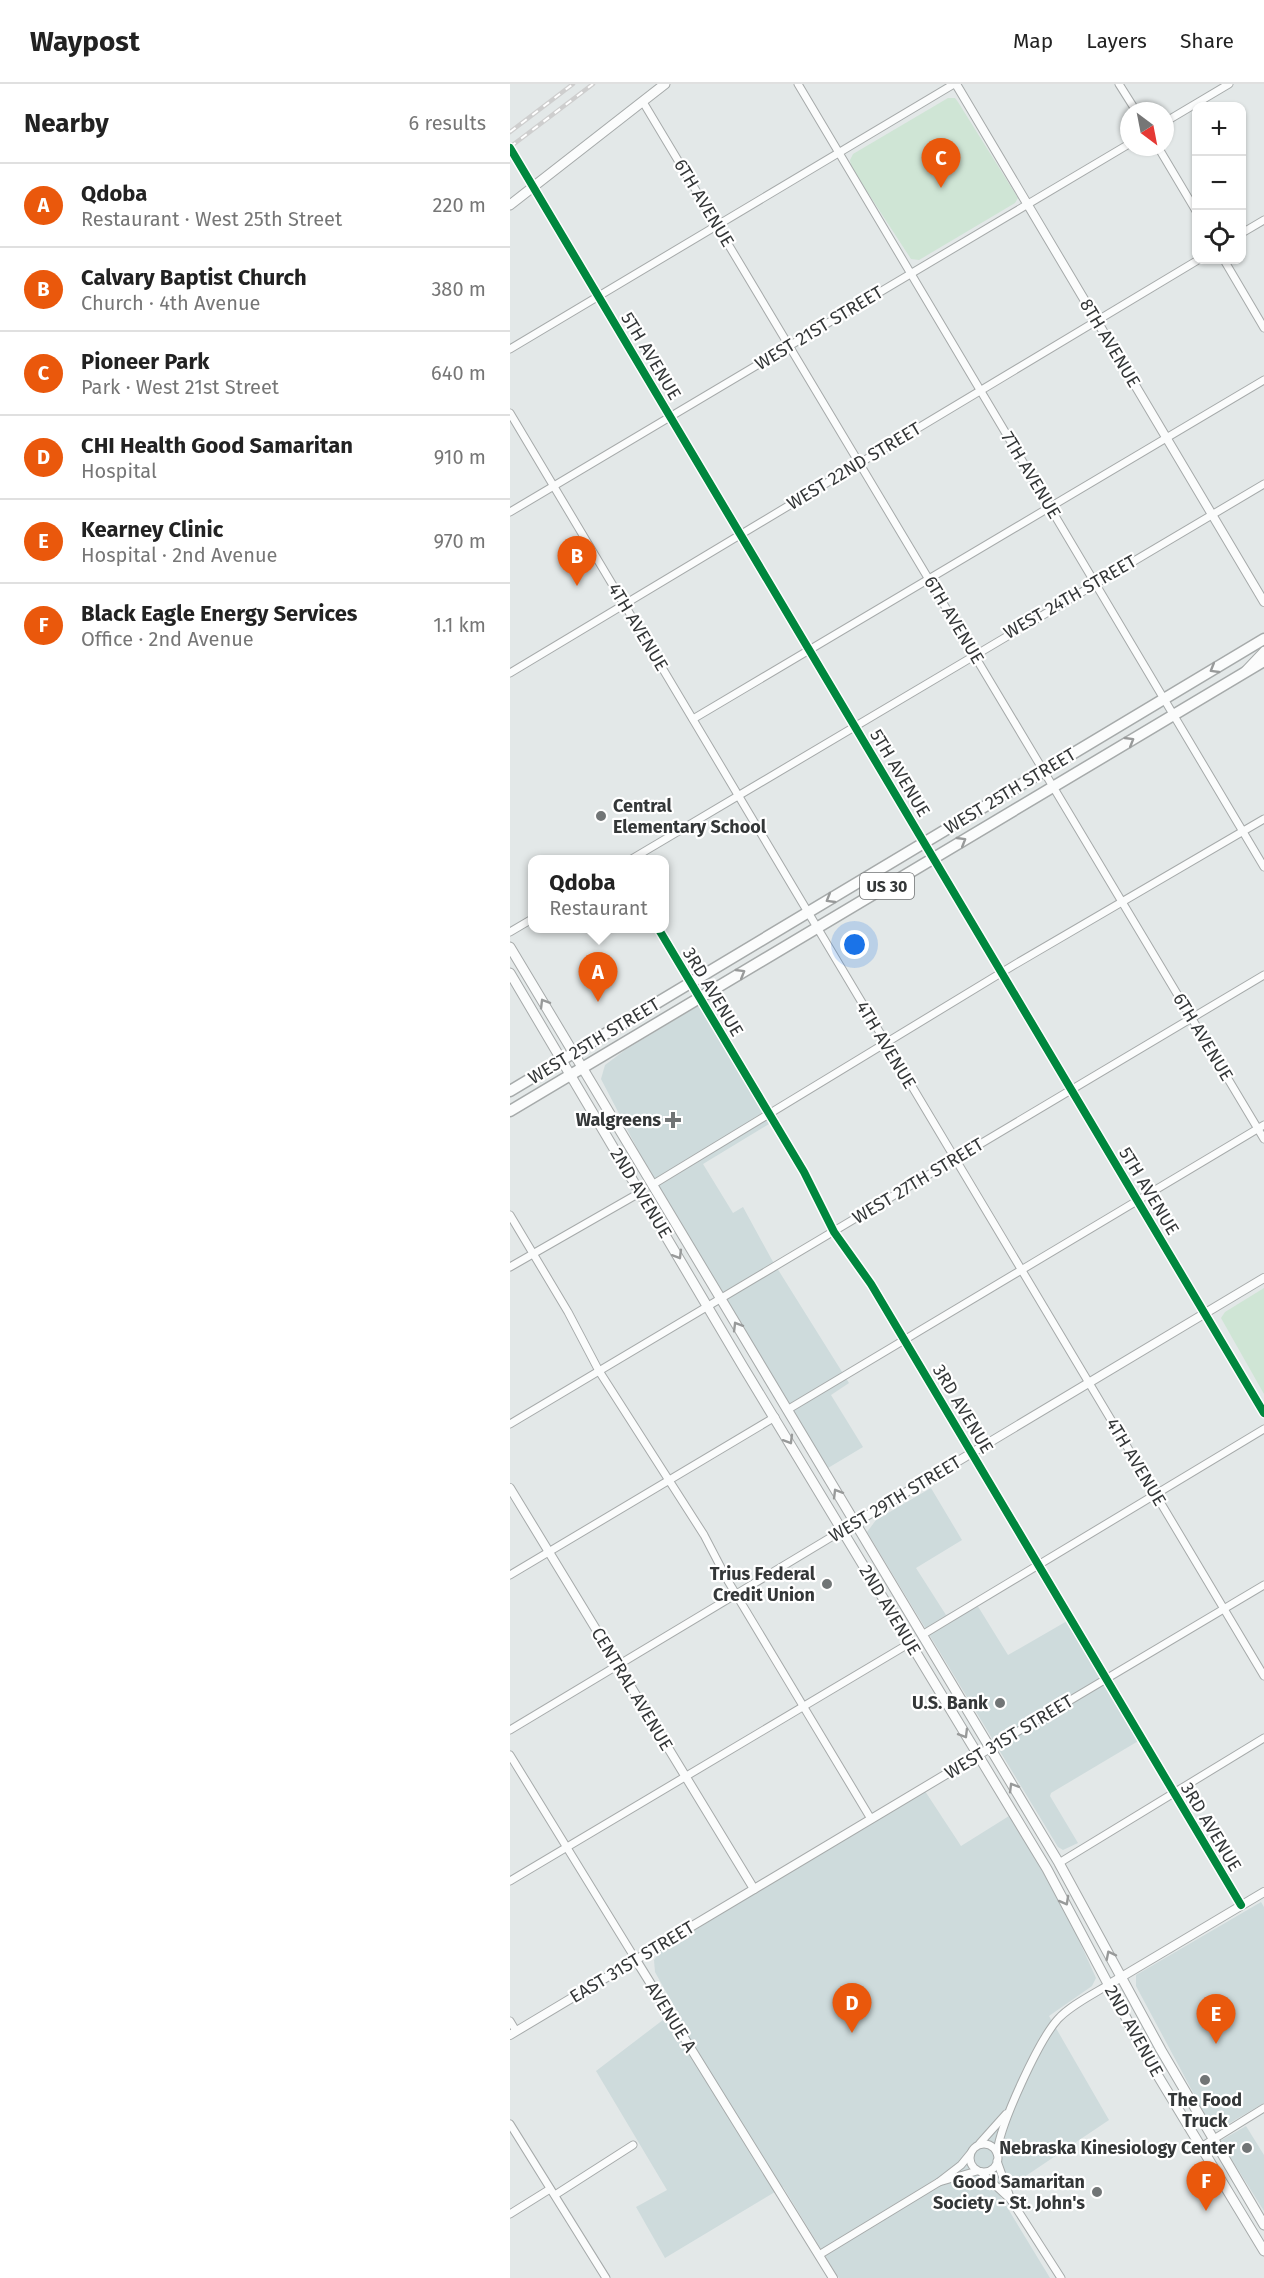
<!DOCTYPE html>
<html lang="en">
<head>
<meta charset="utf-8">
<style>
	:root { --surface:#fff; --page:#f2f2f2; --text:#222; --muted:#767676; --line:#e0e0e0; --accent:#ea580c }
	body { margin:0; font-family:"Fira Sans",sans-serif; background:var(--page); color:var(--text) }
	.controls { position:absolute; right:18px; top:18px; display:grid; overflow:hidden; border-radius:12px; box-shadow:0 2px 4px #0004 }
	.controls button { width:54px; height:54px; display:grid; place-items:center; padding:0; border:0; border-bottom:2px solid var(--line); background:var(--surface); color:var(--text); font:30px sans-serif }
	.compass { position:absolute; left:610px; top:18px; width:54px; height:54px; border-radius:50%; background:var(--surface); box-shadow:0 2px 4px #0004; rotate:148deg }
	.you { position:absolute; left:345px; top:861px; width:21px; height:21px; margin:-15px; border:4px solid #fff; border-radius:50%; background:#1a73e8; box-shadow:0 0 0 9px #1a73e833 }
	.badge { display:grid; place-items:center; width:39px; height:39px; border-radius:50%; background:var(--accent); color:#fff; font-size:20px; font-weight:700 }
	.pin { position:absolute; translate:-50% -50px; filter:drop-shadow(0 2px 3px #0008) }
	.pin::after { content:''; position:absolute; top:32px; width:21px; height:18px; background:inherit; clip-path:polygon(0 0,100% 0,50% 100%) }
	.popup { position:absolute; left:18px; top:771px; width:141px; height:78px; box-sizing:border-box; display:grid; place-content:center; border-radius:12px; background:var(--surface); filter:drop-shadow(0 2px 4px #0005); font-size:20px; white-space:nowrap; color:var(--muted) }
	.popup b { font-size:22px; color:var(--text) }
	.popup::after { content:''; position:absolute; left:50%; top:100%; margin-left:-12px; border:12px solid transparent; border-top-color:var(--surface) }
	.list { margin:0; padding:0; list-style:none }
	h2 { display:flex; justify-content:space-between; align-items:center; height:78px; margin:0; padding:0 24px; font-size:26px }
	h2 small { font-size:20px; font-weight:400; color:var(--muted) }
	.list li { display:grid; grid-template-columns:39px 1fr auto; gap:18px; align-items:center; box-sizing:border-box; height:84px; padding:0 24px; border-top:2px solid var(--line) }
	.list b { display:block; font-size:22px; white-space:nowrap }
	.list p { margin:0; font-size:20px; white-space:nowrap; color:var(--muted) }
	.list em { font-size:20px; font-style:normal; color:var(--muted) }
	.icon { flex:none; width:33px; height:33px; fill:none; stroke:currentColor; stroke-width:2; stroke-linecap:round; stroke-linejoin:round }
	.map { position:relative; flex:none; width:754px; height:2194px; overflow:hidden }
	header { display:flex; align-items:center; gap:36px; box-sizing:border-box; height:84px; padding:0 30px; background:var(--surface); border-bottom:2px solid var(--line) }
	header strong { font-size:28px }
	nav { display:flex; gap:33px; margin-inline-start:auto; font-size:21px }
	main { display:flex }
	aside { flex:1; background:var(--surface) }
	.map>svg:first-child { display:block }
	.built { fill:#cedbdc }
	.green { fill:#cfe5d5 }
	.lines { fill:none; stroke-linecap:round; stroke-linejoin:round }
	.minor-casing { stroke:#a6aaaa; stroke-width:9 }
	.tertiary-casing { stroke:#a6aaaa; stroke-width:10 }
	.secondary-casing { stroke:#a6aaaa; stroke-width:11 }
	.primary-casing { stroke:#a6aaaa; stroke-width:13 }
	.minor { stroke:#fbfcfc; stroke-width:7 }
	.tertiary { stroke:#fbfcfc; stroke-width:8 }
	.secondary { stroke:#fbfcfc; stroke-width:9 }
	.primary { stroke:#fbfcfc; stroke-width:10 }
	.rail-casing { stroke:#cecece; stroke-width:4.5 }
	.rail { stroke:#fff; stroke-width:2; stroke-dasharray:7; stroke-linecap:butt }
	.cycleway-casing { stroke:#fff; stroke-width:11 }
	.cycleway { stroke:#00873e; stroke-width:8 }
	.oneway { stroke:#989a9a }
	.poi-dot { fill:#717576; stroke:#fff; stroke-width:2 }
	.labels { text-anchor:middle; stroke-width:4.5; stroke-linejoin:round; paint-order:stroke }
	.shield { fill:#fff; stroke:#717374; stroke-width:1.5 }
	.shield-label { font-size:16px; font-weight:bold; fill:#343738 }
	.street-label { font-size:18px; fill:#343738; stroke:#fff }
	.poi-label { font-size:18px; font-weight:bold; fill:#343738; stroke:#fff; text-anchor:end }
</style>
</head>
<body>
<header>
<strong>Waypost</strong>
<nav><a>Map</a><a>Layers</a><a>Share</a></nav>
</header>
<main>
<aside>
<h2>Nearby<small>6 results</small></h2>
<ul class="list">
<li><span class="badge">A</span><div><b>Qdoba</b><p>Restaurant · West 25th Street</p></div><em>220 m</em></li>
<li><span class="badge">B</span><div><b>Calvary Baptist Church</b><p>Church · 4th Avenue</p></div><em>380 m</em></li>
<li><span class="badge">C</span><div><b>Pioneer Park</b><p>Park · West 21st Street</p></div><em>640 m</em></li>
<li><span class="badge">D</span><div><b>CHI Health Good Samaritan</b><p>Hospital</p></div><em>910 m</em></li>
<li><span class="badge">E</span><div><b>Kearney Clinic</b><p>Hospital · 2nd Avenue</p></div><em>970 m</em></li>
<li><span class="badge">F</span><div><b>Black Eagle Energy Services</b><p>Office · 2nd Avenue</p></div><em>1.1 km</em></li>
</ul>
</aside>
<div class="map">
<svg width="754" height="2194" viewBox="0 0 754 2194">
	<rect width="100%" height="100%" fill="#e3e8e8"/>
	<g class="built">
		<path d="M198 916 199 921 255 1015 269 1034 193 1080 223 1129 233 1123 262 1176 339 1299 321 1311 353 1363 318 1384 131 1072 91 995 95 981 115 966Z"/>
		<path d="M421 1404 452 1456 406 1484 436 1531 464 1516 498 1571 564 1533 635 1653 541 1709 540 1712 568 1759 553 1766 548 1763 357 1448 366 1436Z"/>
		<path d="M413 1704 451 1762 499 1732 553 1821 586 1894 582 1902 539 1932 599 2036 489 2110 540 2194H329L273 2103 155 2174 126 2123 157 2106 86 1987 166 1926 145 1888 144 1876 150 1868Z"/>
		<path d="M751 1818 754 1823V2019L713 2043 700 2040 626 1902V1891Z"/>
		<path d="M736 2042 754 2071V2127L710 2057Z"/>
	</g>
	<g class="green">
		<path d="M438 14H445L448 18 508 114 505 119 409 176 401 175 341 83 340 76 343 70Z"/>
		<path d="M754 1204V1310L711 1234 715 1228Z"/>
	</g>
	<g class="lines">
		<g class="minor-casing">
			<g id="minor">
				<path d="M288 0 754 783"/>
				<path d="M609 0 626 27"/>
				<path d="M133 18 754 1055"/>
				<path d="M655 38 719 0"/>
				<path d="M648 63 686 127"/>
				<path d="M732 149 754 136"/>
				<path d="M714 176 754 244"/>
				<path d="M0 265 444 0"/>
				<path d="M0 329 754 1592"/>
				<path d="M0 428 619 60"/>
				<path d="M0 589 688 176"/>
				<path d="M183 635 754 296"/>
				<path d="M120 776 754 400"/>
				<path d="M148 844 294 1088 324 1148 361 1200 731 1821"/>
				<path d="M0 848 22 835"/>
				<path d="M142 1101 504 881 754 735"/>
				<path d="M0 1131 58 1228 89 1287 194 1451 218 1497 361 1735"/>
				<path d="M0 1183 131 1108"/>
				<path d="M277 1326 754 1041"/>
				<path d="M0 1340 754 891"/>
				<path d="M0 1491 265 1333"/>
				<path d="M412 1551 754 1345"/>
				<path d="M0 1646 333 1446"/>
				<path d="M480 1664 754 1501"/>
				<path d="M0 1671 126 1876"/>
				<path d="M549 1779 754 1654"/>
				<path d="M0 1797 400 1559"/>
				<path d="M0 1937 6 1947"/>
				<path d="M0 2040 96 2194"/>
				<path d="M470 2059 496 2030"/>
				<circle cx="474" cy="2074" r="14"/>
				<path d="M691 2063 754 2024"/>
				<path d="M487 2069C490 2040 529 1956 548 1935 561 1921 582 1911 598 1901"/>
				<path d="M487 2077 501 2116 551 2194"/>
				<path d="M471 2088 501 2116"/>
				<path d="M429 2098 467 2087"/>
				<path d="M45 2111 123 2061"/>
				<path d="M0 2130 40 2105"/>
				<path d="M309 2171 429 2098 451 2081 460 2070"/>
			</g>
		</g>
		<g class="tertiary-casing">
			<g id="tertiary">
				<path d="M446 0 754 518"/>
				<path d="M0 64 754 1329"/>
				<path d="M735 587 754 567"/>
				<path d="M0 1404 244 1805"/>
				<path d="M333 1446 754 1194"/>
				<path d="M126 1876 323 2194"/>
				<path d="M598 1901 754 1808"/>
				<path d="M0 1951 480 1664"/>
			</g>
		</g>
		<g class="secondary-casing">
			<g id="secondary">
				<path d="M0 121 155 0"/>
				<path d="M0 863 549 1779 651 1966 754 2141"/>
				<path d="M0 889 232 1281 537 1785 639 1977 754 2167"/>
			</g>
		</g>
		<g class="primary-casing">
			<g id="primary">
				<path d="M0 1007 754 555"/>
				<path d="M0 1027 754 577"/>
			</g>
		</g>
		<use href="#minor" class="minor"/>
		<use href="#tertiary" class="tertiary"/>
		<use href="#secondary" class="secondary"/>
		<use href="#primary" class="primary"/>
		<g class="rail-casing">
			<g id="rail">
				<path d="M0 48 63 0"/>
				<path d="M0 63 83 0"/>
			</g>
		</g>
		<use href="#rail" class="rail"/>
		<g class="cycleway-casing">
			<g id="cycleway">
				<path d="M0 64 754 1329"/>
				<path d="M148 844 294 1088 324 1148 361 1200 731 1821"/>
			</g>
		</g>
		<use href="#cycleway" class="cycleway"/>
	</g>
	<defs><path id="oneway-chevron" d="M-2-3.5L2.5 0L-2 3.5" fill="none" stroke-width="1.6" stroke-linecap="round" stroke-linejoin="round" transform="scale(1.5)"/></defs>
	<g class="oneway">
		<use href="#oneway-chevron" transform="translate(704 585) rotate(149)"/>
		<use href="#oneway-chevron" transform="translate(620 657) rotate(-31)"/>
		<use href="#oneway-chevron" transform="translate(452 757) rotate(-31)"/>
		<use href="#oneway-chevron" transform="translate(320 815) rotate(149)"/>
		<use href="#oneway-chevron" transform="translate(231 889) rotate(-31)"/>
		<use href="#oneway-chevron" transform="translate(34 919) rotate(-121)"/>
		<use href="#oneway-chevron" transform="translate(168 1171) rotate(59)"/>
		<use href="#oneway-chevron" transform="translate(227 1242) rotate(-121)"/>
		<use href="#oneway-chevron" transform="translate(279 1356) rotate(59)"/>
		<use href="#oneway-chevron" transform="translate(327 1409) rotate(-121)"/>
		<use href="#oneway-chevron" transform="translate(454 1650) rotate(59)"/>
		<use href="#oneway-chevron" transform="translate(503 1703) rotate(-121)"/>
		<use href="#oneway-chevron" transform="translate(555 1817) rotate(61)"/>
		<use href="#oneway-chevron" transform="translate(600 1871) rotate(-117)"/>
	</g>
	<g class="poi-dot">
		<circle cx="91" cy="732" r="6"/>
		<path d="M160 1027h6v6h6v6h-6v6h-6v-6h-6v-6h6z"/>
		<circle cx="317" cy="1500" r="6"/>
		<circle cx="490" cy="1619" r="6"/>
		<circle cx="695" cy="1996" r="6"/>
		<circle cx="737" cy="2064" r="6"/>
		<circle cx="587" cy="2108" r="6"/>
	</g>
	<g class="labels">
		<rect class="shield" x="350" y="789" width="54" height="26" rx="4.5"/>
		<g class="shield-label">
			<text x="377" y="808">US 30</text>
		</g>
		<g class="street-label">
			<text transform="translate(194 119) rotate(59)" y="6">6TH AVENUE</text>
			<text transform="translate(309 244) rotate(-31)" y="6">WEST 21ST STREET</text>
			<text transform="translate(600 259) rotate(59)" y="6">8TH AVENUE</text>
			<text transform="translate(141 272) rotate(59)" y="6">5TH AVENUE</text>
			<text transform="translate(344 382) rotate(-31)" y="6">WEST 22ND STREET</text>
			<text transform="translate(521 391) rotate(59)" y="6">7TH AVENUE</text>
			<text transform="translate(560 513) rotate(-30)" y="6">WEST 24TH STREET</text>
			<text transform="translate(444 536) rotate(59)" y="6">6TH AVENUE</text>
			<text transform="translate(128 543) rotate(59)" y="6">4TH AVENUE</text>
			<text transform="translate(390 689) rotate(59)" y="6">5TH AVENUE</text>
			<text transform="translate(500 707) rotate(-31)" y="6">WEST 25TH STREET</text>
			<text transform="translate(203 908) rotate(59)" y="6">3RD AVENUE</text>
			<text transform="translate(693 953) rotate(59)" y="6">6TH AVENUE</text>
			<text transform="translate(84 957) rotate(-31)" y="6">WEST 25TH STREET</text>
			<text transform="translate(376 961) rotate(59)" y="6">4TH AVENUE</text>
			<text transform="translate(408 1097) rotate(-31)" y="6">WEST 27TH STREET</text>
			<text transform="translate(639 1107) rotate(59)" y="6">5TH AVENUE</text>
			<text transform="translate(131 1109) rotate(59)" y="6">2ND AVENUE</text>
			<text transform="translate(453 1325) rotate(59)" y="6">3RD AVENUE</text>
			<text transform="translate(626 1378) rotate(59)" y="6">4TH AVENUE</text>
			<text transform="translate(385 1415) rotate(-31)" y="6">WEST 29TH STREET</text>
			<text transform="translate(380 1526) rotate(59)" y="6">2ND AVENUE</text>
			<text transform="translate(122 1605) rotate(59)" y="6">CENTRAL AVENUE</text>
			<text transform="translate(499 1653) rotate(-31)" y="6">WEST 31ST STREET</text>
			<text transform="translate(701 1743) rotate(59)" y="6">3RD AVENUE</text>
			<text transform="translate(122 1878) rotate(-31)" y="6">EAST 31ST STREET</text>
			<text transform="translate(161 1933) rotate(58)" y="6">AVENUE A</text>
			<text transform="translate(624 1947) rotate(61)" y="6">2ND AVENUE</text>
		</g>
		<g class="poi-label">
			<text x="103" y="728" text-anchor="start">Central<tspan x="103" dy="21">Elementary School</tspan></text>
			<text x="151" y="1042">Walgreens</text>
			<text x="305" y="1496">Trius Federal<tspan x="305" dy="21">Credit Union</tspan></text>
			<text x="478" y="1625">U.S. Bank</text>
			<text x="695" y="2022" text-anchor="middle">The Food<tspan x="695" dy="21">Truck</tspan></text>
			<text x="725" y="2070">Nebraska Kinesiology Center</text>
			<text x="575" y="2104">Good Samaritan<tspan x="575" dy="21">Society - St. John's</tspan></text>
		</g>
	</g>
</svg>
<div class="controls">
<button>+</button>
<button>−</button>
<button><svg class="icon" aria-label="locate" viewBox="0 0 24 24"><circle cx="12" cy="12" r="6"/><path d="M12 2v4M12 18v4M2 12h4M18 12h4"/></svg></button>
</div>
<svg class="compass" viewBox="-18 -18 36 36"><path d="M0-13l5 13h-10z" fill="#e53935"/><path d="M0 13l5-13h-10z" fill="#767676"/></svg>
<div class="you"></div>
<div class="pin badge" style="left:88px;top:918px">A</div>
<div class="popup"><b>Qdoba</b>Restaurant</div>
<div class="pin badge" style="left:67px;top:502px">B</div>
<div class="pin badge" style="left:431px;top:104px">C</div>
<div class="pin badge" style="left:342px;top:1949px">D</div>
<div class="pin badge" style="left:706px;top:1960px">E</div>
<div class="pin badge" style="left:696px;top:2127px">F</div>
</div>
</main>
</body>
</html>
